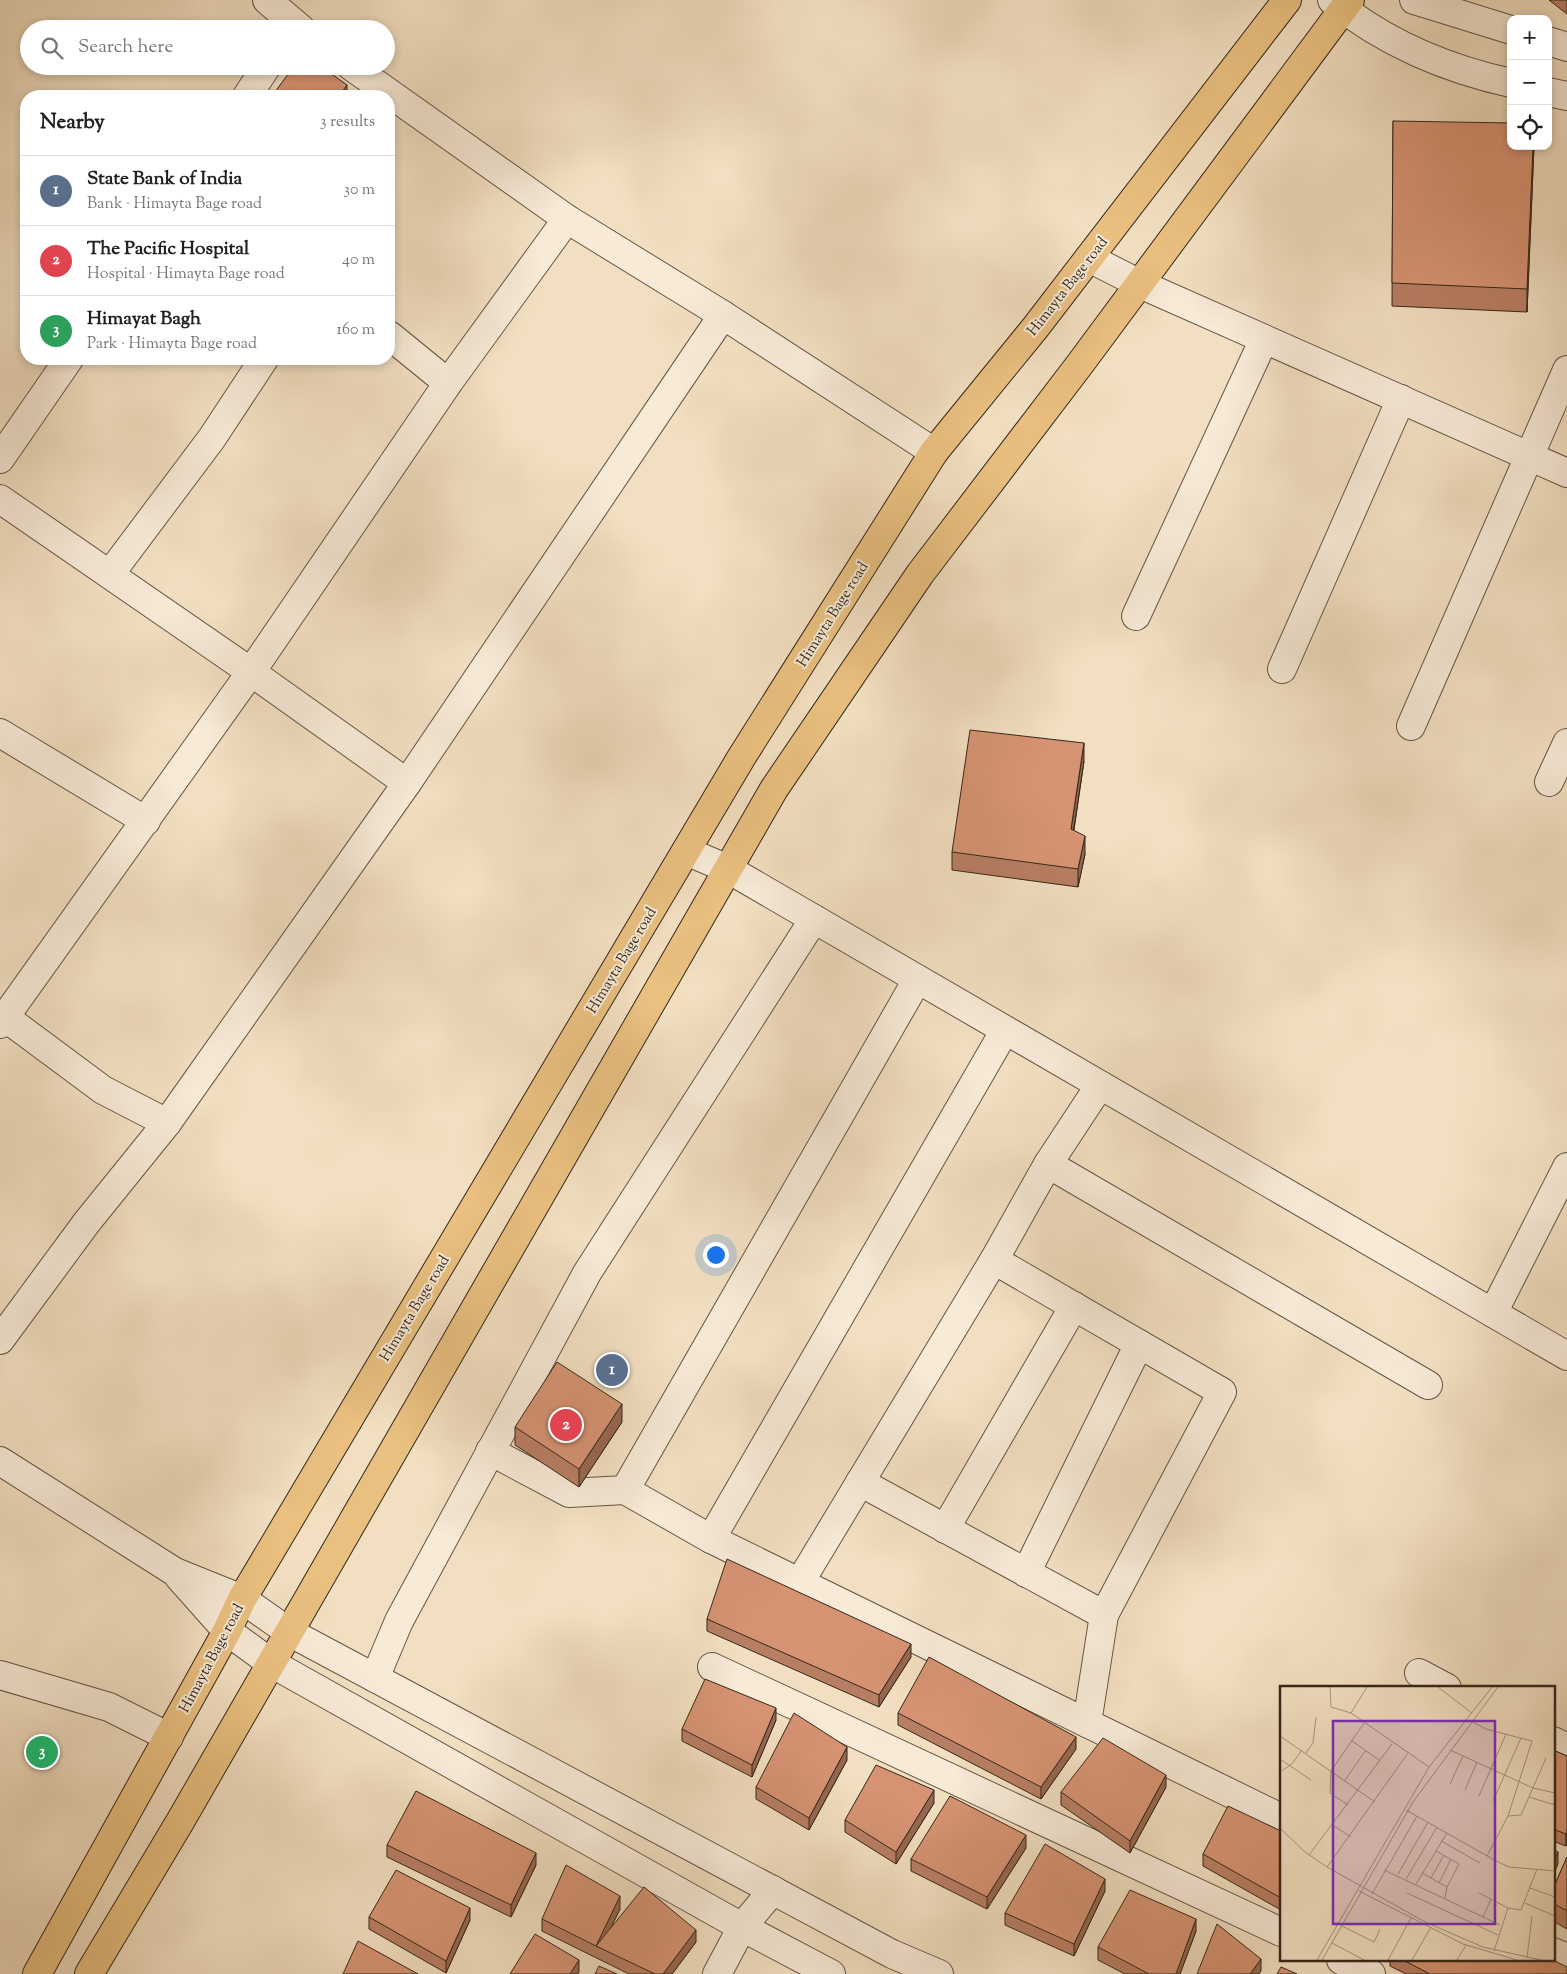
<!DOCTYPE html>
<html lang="en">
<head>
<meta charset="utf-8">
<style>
	:root { --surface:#fff; --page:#f2f2f2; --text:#202124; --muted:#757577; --line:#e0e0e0; --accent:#8f2418 }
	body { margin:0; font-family:"Sorts Mill Goudy",serif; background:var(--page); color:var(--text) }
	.controls { position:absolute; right:15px; top:15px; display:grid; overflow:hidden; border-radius:10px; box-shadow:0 2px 8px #0003 }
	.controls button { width:45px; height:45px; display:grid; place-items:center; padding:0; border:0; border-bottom:1px solid var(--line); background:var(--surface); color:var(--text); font:25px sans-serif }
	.you { position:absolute; left:715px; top:1254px; width:18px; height:18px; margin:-12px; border:4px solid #fff; border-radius:50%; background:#1a73e8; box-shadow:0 0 0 8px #1a73e833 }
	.badge { display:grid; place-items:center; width:32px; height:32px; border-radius:50%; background:var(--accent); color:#fff; font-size:16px; font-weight:700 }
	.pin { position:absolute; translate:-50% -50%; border:2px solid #fff; box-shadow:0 1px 5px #0006 }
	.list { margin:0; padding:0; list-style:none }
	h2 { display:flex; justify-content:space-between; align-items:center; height:65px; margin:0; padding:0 20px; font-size:21px }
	h2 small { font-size:16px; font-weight:400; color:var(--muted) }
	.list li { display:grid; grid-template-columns:32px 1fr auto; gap:15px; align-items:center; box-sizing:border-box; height:70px; padding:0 20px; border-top:1px solid var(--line) }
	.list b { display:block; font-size:19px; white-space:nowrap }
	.list p { margin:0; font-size:16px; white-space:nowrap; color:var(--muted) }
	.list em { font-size:16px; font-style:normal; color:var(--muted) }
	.icon { flex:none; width:28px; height:28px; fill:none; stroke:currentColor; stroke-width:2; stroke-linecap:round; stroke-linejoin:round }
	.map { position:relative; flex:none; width:1567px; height:1974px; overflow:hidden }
	.search { position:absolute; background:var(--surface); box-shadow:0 2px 8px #0003; left:20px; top:20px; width:375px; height:55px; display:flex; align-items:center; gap:12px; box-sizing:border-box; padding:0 18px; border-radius:28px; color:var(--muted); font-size:19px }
	.panel { position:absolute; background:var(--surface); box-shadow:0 2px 8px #0003; left:20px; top:90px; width:375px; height:275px; border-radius:20px }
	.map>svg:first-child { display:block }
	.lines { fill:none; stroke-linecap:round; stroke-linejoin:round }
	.minor-casing { stroke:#645544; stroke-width:30 }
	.major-casing { stroke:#35271a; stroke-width:30 }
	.minor { stroke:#f7ead7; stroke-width:28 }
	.major { stroke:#e9c080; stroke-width:28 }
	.wall { fill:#b87e63; stroke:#35271a }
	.shaded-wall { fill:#966750; stroke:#35271a }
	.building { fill:#d69373; stroke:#35271a }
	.labels { text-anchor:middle; stroke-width:4; stroke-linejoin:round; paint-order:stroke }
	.street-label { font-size:15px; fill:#35271a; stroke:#f7ead7 }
	.inset-road { fill:none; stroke:#a6957e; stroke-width:1 }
	.view { fill:#7b2cbf; fill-opacity:0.15; stroke:#7b2cbf; stroke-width:2.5 }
	.inset-edge { fill:none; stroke:#35271a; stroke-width:2.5 }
</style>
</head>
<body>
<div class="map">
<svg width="1567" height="1974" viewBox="0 0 1567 1974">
	<rect width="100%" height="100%" fill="#f2dfc1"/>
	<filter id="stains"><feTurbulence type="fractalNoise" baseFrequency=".004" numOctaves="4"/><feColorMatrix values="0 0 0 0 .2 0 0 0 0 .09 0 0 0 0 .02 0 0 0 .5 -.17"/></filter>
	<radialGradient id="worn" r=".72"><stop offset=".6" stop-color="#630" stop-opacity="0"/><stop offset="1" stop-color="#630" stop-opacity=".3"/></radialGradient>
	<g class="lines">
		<g class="minor-casing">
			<g id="minor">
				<path d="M267 0 301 29"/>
				<path d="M1332 0C1383 42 1447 69 1511 83"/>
				<path d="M1414 0 1511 30"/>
				<path d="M1548 41 1567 47"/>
				<path d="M351 66 567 219 723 315 934 452"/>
				<path d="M1548 92 1567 96"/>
				<path d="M247 96 267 66"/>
				<path d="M1089 258 1140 284 1567 473"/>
				<path d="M389 335 448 383"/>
				<path d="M0 459 69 359"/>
				<path d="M0 499 251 672 407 783"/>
				<path d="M110 574 212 438 264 359"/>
				<path d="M1136 616 1264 339"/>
				<path d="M1282 669 1401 399"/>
				<path d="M1411 726 1567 370"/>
				<path d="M0 733 146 821"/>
				<path d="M1549 782 1567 743"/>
				<path d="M686 851 728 869 1567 1356"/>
				<path d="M6 1018 103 1090 167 1123"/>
				<path d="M0 1024 251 672 448 383 567 219"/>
				<path d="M1048 1164 1428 1385"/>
				<path d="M994 1260 1222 1392 1104 1615 1087 1723"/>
				<path d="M1493 1313 1567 1167"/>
				<path d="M0 1340 87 1222 167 1123 407 783 723 315"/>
				<path d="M490 1451 569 1493 625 1490 711 1539 1281 1818"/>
				<path d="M0 1461 175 1572 242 1599 289 1632 892 1954 939 1974"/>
				<path d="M860 1482 1104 1615"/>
				<path d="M625 1490 917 980"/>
				<path d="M945 1529 1074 1306"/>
				<path d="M711 1539 1005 1030"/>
				<path d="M1026 1573 1139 1344"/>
				<path d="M179 1577 227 1631 271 1663 742 1927 831 1974"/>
				<path d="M800 1582 994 1260 1048 1164 1100 1085"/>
				<path d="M712 1667 1281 1932"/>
				<path d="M1419 1673 1447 1688"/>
				<path d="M0 1675 109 1707 169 1737"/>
				<path d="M375 1678 399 1621 587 1273 814 919"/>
				<path d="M1553 1741 1567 1748"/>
				<path d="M1553 1952 1567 1958"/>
				<path d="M1341 1960 1371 1974"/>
				<path d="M717 1974 742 1927 773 1890"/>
			</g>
		</g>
		<g class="major-casing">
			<g id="major">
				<path d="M37 1974 227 1631 242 1599 741 758 934 452 1035 328 1287 0"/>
				<path d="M89 1974 181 1820 774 789 920 574 1080 364 1350 0"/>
			</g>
		</g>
		<use href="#minor" class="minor"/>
		<use href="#major" class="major"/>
	</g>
	<g class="wall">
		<path d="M1549 0H1567V14Z"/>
		<path d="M1393 121 1534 146 1527 312 1392 306Z"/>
		<path d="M1084 761 1074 830 1085 854 1078 887 952 870V852Z"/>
		<path d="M622 1422 579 1487 515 1445V1427Z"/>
		<path d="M707 1619 911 1657 879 1707 707 1631Z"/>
		<path d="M898 1713 1076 1749 1041 1799 898 1725Z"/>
		<path d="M776 1720 752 1777 682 1741V1729Z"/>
		<path d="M1553 1750 1567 1756 1566 1846 1553 1841Z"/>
		<path d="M847 1760 809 1830 756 1799V1787Z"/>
		<path d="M1166 1787 1130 1853 1061 1805V1792Z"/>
		<path d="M934 1803 896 1864 845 1832V1820Z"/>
		<path d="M1281 1831V1910L1203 1866V1854Z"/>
		<path d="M387 1845 536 1865 511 1917 387 1857Z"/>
		<path d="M1026 1848 987 1909 911 1871V1859Z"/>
		<path d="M1567 1857V1929L1553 1921V1889Z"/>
		<path d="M1105 1891 1074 1956 1005 1925V1913Z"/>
		<path d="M620 1909 611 1927 696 1942 672 1974H629L542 1931V1919Z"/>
		<path d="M369 1917 470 1920 446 1973 369 1929Z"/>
		<path d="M1196 1931 1180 1974H1125L1098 1960V1947Z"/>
		<path d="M1390 1960H1553L1567 1974H1406L1390 1966Z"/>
	</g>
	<g class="shaded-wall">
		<path d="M329 66H335V70L326 83V70Z"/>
		<path d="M347 85V96H339Z"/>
		<path d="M1533 146H1534L1527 312V289Z"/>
		<path d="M1084 743V761L1071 847V829Z"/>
		<path d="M1085 836V854L1078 887V869Z"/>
		<path d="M622 1404V1422L579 1487V1469Z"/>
		<path d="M911 1644V1657L879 1707V1695Z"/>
		<path d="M776 1708V1720L752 1777V1765Z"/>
		<path d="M1076 1737V1749L1041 1799V1787Z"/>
		<path d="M847 1747V1760L809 1830V1818Z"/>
		<path d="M1166 1775V1787L1130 1853V1841Z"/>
		<path d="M934 1790V1803L896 1864V1852Z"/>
		<path d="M1567 1832V1844L1566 1846V1834Z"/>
		<path d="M1026 1835V1848L987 1909V1897Z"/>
		<path d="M1558 1852V1864L1553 1876V1863Z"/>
		<path d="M536 1853V1865L511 1917V1905Z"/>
		<path d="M1105 1879V1891L1074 1956V1944Z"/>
		<path d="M620 1896V1909L601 1948 596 1946Z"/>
		<path d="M470 1908V1920L446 1973V1961Z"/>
		<path d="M1196 1919V1931L1180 1974H1176Z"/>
		<path d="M696 1930V1942L672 1974H663Z"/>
		<path d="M1261 1959V1971L1259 1974H1250Z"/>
		<path d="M579 1960V1972L578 1974H570Z"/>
	</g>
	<g class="building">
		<path d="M294 66H329L326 70 347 85 339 96H272Z"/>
		<path d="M1393 121 1511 123V146H1533L1527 289 1392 283Z"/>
		<path d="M970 730 1084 743 1071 829 1085 836 1078 869 952 852Z"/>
		<path d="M557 1362 622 1404 579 1469 515 1427Z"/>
		<path d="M727 1559 911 1644 879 1695 707 1619Z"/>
		<path d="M929 1657 1076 1737 1041 1787 898 1713Z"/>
		<path d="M705 1679 776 1708 752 1765 682 1729Z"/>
		<path d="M794 1713 847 1747 809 1818 756 1787Z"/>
		<path d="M1103 1738 1166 1775 1130 1841 1061 1792Z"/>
		<path d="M1553 1750 1567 1756V1832L1566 1834 1553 1829Z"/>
		<path d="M876 1765 934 1790 896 1852 845 1820Z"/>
		<path d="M416 1791 536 1853 511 1905 387 1845Z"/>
		<path d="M950 1796 1026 1835 987 1897 911 1859Z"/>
		<path d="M1228 1806 1281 1831V1898L1203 1854Z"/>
		<path d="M1045 1844 1105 1879 1074 1944 1005 1913Z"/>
		<path d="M1553 1849 1558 1852 1553 1863Z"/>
		<path d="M1567 1857V1911L1553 1903V1889Z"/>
		<path d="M566 1865 620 1896 596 1946 644 1887 696 1930 663 1974H655L596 1946 542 1919Z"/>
		<path d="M396 1870 470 1908 446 1961 369 1917Z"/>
		<path d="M1130 1890 1196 1919 1176 1974H1149L1098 1947Z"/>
		<path d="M1217 1924 1261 1959 1250 1974H1197Z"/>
		<path d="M535 1934 579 1960 570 1974H510Z"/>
		<path d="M358 1941 418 1974H343Z"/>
		<path d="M1403 1960H1553L1567 1967V1974H1430Z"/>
		<path d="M599 1966 617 1974H595Z"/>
		<path d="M1281 1967 1297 1974H1277Z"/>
	</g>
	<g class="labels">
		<g class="street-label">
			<text transform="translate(1067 286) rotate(-52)" y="5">Himayta Bage road</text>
			<text transform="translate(832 614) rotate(-58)" y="5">Himayta Bage road</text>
			<text transform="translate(621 960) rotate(-59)" y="5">Himayta Bage road</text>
			<text transform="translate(414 1308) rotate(-59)" y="5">Himayta Bage road</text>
			<text transform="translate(211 1658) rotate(-62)" y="5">Himayta Bage road</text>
		</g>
	</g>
	<g transform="translate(1280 1686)">
		<rect width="275" height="275" fill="#f2dfc1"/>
		<path class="inset-road" d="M50 1 51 21 71 27 149 81M158 1 192 27M71 27 87 1M189 34 206 43 252 55 228 130M0 50 95 116M72 55 99 74M170 64 253 102 275 107M26 67 33 57 36 31M0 73 31 94M0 86 12 78 22 64M65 94 86 64M170 98 183 70M185 104 197 76M199 110 226 48M249 111 275 119M213 115 241 52M68 119 50 107 51 85 84 37M126 124 216 175 229 181 275 185M54 140 71 151M0 142 25 166 47 181 145 236 203 261 261 274M161 155 200 177M156 165 179 178 167 201 165 212M29 169 112 58M207 170 228 130 241 129 266 72M47 181 128 67M104 184 220 239M142 187 167 201M118 188 148 136M151 192 164 169M126 193 157 141M159 197 171 173M136 198 167 147M250 202 275 211M79 205 183 258 237 274M127 207 218 249M199 207 228 222 241 224 257 183M92 208 137 130M245 217 275 230M203 231 211 213M62 240 94 256 100 243M52 257 84 274M214 265 228 222M247 272 252 230M37 274 149 81 212 1M42 274 133 116 218 1M108 274 131 232M132 274 151 241M177 274 186 259"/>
		<path class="view" d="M53 35H215V238H53Z"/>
		<rect width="275" height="275" class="inset-edge"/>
	</g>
	<rect width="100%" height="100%" filter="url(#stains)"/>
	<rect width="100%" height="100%" fill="url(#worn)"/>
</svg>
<div class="controls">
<button>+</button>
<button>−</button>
<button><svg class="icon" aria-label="locate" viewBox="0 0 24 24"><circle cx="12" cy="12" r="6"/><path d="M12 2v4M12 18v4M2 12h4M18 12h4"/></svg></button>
</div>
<div class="you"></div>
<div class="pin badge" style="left:612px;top:1370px;background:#5c6f8a">1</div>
<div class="pin badge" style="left:566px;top:1425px;background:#e0444e">2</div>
<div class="pin badge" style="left:42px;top:1752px;background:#2e9e5b">3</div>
<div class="search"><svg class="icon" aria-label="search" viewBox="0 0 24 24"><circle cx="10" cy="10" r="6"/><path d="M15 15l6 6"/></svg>Search here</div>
<section class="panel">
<h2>Nearby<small>3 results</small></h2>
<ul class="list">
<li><span class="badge" style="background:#5c6f8a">1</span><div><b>State Bank of India</b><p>Bank · Himayta Bage road</p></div><em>30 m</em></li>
<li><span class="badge" style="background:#e0444e">2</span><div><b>The Pacific Hospital</b><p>Hospital · Himayta Bage road</p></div><em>40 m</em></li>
<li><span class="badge" style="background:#2e9e5b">3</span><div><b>Himayat Bagh</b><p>Park · Himayta Bage road</p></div><em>160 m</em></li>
</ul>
</section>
</div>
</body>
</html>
